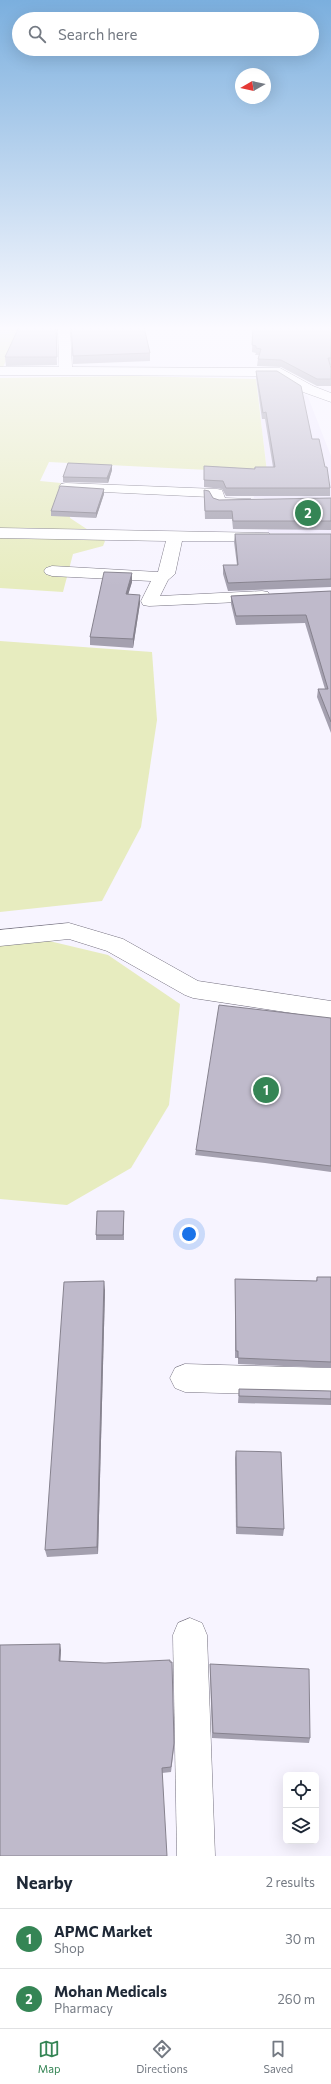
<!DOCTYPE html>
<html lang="en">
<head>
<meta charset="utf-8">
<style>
	:root { --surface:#fff; --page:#f6f6f7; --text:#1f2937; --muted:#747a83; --line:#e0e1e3; --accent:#358555 }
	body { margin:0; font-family:Commissioner,sans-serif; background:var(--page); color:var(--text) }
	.controls { position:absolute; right:12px; bottom:12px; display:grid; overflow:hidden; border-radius:6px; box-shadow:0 4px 16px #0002 }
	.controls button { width:36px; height:36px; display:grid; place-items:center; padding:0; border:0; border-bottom:1px solid var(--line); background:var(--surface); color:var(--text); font:20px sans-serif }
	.compass { position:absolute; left:235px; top:68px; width:36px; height:36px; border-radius:50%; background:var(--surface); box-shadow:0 4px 16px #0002; rotate:261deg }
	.you { position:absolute; left:189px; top:1234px; width:14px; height:14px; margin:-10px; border:3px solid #fff; border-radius:50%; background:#1a73e8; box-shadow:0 0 0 6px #1a73e833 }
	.badge { display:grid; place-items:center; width:26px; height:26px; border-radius:50%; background:var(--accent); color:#fff; font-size:13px; font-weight:700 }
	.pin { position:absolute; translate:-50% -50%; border:2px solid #fff; box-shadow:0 1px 4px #0006 }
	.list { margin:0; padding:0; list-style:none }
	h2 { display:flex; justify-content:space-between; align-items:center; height:52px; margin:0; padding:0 16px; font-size:17px }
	h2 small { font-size:13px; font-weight:400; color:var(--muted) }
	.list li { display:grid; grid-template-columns:26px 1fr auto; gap:12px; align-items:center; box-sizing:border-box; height:60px; padding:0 16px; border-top:1px solid var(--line) }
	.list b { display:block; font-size:15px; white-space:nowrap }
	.list p { margin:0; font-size:13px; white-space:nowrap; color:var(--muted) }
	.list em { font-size:13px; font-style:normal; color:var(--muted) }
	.icon { flex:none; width:22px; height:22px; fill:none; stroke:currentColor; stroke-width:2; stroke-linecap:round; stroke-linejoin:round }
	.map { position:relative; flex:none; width:331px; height:1856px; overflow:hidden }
	.search { position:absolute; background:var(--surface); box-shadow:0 4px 16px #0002; left:12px; right:12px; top:12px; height:44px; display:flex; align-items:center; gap:10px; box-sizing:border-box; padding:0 14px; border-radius:22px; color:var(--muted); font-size:15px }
	.sheet { height:172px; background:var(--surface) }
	nav { display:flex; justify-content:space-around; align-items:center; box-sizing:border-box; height:56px; border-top:1px solid var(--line); background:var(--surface); font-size:11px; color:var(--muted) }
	nav a { display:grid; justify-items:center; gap:2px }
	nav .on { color:var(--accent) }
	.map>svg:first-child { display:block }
	.built { fill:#efe9fd }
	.green { fill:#e7ecbf }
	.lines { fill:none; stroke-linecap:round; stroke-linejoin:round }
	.minor-casing { stroke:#757180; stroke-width:1 }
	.minor { fill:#fff; fill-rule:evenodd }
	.wall { fill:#a4a0af }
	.shaded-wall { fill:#86828e }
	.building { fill:#bfbacb; stroke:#86828e }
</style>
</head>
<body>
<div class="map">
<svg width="331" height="1856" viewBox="0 0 331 1856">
	<rect width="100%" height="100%" fill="#f7f4ff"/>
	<path class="built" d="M256 379 290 381 308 397 331 456V534L268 533 264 498H254L248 472 267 471Z"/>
	<g class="green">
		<path d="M0 327H22L3 367H0Z"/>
		<path d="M131 376 256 379 267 472H248L49 462 40 481 61 483 53 507 70 509V518L105 541 103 546 73 554 63 592 0 588V378Z"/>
		<path d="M0 641 152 652 157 720 141 827 102 901 0 912Z"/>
		<path d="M45 940 108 955 180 1004 169 1105 131 1168 67 1205 0 1199V945Z"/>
	</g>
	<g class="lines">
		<g class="minor-casing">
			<g id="minor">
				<path d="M58 327H70L72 367 280 368 313 386 331 393V402L303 392 277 376 0 375V367H59Z"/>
				<path d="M66 483 217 489 222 490 225 498 251 499 253 502 251 505C240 508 225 508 214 505L210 497 61 490 59 487 61 484Z"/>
				<path d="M0 528 269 533 272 536 269 539 264 541H182L175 574 168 580 160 596 262 591 268 592 270 596 268 600 262 601 149 606 143 605 141 601 151 581 52 576 46 574 44 571 46 568 52 566 158 572 166 541 0 538Z"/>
				<path d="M69 923 123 939 198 981 331 1001V1019L193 998 185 995 107 951 69 939 0 946V930Z"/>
				<path d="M185 1364 331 1368V1396L185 1392 175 1388 170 1378 175 1368Z"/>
				<path d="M190 1618 202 1623 207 1635 215 1856H177L173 1635 178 1623Z"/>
			</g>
		</g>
		<use href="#minor" class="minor"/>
	</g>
	<g class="wall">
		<path d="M56 327 57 365 6 366 5 357Z"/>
		<path d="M69 327H144L150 353V361L73 364 71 327Z"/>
		<path d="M253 327H331V365H330L331 368V386H317L281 367 257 366 258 359 259 355H255L256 353 252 352Z"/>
		<path d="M256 371 312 439 325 467 330 488V496H226L222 489 204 487V466L254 469 255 467H273L265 419H262L256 377Z"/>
		<path d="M112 465V470L108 483 63 482V477Z"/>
		<path d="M104 489V494L96 518 51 516V511Z"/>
		<path d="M204 490 213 498 219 500 331 498V530L233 529 232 519H205Z"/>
		<path d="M235 534H331V587L228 591 223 574V565H237L234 542Z"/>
		<path d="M132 573V582L128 594 140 603 133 648 90 645V637Z"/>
		<path d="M331 591V733L317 697 318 689H325L305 623 236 625 231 604V596Z"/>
		<path d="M331 1018V1172L265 1163 195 1155 196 1150Z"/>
		<path d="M124 1216V1240H96V1235Z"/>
		<path d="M317 1277H331V1368L238 1364V1358H235V1279L316 1281Z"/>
		<path d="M105 1290 98 1554 47 1557 45 1550Z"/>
		<path d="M239 1389 331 1391V1405L238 1403Z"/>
		<path d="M236 1451 284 1529 283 1536 236 1534 235 1458Z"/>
		<path d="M61 1650 60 1661 174 1748 171 1772 162 1773 0 1856Z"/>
		<path d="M210 1664 310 1738 309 1743 212 1738 210 1669Z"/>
	</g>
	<g class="shaded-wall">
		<path d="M112 465V470L108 483 107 478Z"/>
		<path d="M104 489V494L96 518V513Z"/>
		<path d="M132 573V582L126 602V594Z"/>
		<path d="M140 595V603L133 648V639Z"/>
		<path d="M104 1281 105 1290 98 1554 97 1547Z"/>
		<path d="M60 1644 61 1650 60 1667 59 1661Z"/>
	</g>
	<g class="building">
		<path d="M19 327H56L57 357H5Z"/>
		<path d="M71 327H144L150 353 73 356Z"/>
		<path d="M253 327H331V358H328L331 368V379H317L281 360 258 359 261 349 256 348V346L252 345Z"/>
		<path d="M256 371H277L301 386 312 439H319L325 467H327L330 488H226L223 481 204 480V466L255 469V467H275L266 412 263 413Z"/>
		<path d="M68 463 112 465 107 478 63 477Z"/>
		<path d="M60 486 104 489 96 513 51 511Z"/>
		<path d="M204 490 209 491 213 498 219 500 331 498V521H233L232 511H205Z"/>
		<path d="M235 534H331V579L228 583 223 565H238Z"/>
		<path d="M104 572 132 573 126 594 140 595 133 639 90 637Z"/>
		<path d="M331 591V722L318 689H328L306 615 236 616 231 596Z"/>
		<path d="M219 1005 331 1018V1166L266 1158 196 1150Z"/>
		<path d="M97 1211H124L123 1235H96Z"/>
		<path d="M317 1277H331V1362L238 1358V1351H236L235 1279 317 1281Z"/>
		<path d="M104 1281 97 1547 45 1550 64 1282Z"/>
		<path d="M239 1389 331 1391V1399L239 1396Z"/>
		<path d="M236 1451 281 1452 284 1529 237 1527Z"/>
		<path d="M60 1644 59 1661 105 1663 170 1660V1662H172L174 1743 171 1767 162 1768 167 1856H0V1645Z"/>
		<path d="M210 1664 309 1669 310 1738 213 1733Z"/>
	</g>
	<linearGradient id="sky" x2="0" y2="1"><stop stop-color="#7bafde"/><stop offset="0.56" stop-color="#fbfaff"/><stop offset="1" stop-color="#fbfaff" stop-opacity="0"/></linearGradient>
	<rect width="331" height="586" fill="url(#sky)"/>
</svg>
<div class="controls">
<button><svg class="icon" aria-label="locate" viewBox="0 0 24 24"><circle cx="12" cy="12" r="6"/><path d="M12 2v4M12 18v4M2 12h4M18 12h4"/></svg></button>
<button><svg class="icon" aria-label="layers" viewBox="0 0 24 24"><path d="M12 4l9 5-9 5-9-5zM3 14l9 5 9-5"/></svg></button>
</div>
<svg class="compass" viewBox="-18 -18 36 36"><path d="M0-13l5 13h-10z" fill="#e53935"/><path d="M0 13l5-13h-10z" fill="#747a83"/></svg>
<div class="you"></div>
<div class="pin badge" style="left:266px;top:1090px">1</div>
<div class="pin badge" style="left:308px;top:513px">2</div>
<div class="search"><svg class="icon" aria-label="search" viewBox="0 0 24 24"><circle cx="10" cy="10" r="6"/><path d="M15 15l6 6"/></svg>Search here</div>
</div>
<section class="sheet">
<h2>Nearby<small>2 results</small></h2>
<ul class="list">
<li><span class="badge">1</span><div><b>APMC Market</b><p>Shop</p></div><em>30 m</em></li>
<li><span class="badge">2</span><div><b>Mohan Medicals</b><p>Pharmacy</p></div><em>260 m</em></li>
</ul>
</section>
<nav>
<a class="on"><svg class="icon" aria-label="map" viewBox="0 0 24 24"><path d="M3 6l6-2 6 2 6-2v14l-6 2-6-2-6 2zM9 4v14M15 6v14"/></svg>Map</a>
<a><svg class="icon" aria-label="directions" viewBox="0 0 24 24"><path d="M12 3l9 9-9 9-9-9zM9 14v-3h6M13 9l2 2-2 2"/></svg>Directions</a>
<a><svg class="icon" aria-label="saved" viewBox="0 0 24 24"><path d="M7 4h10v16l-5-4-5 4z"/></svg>Saved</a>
</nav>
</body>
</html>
